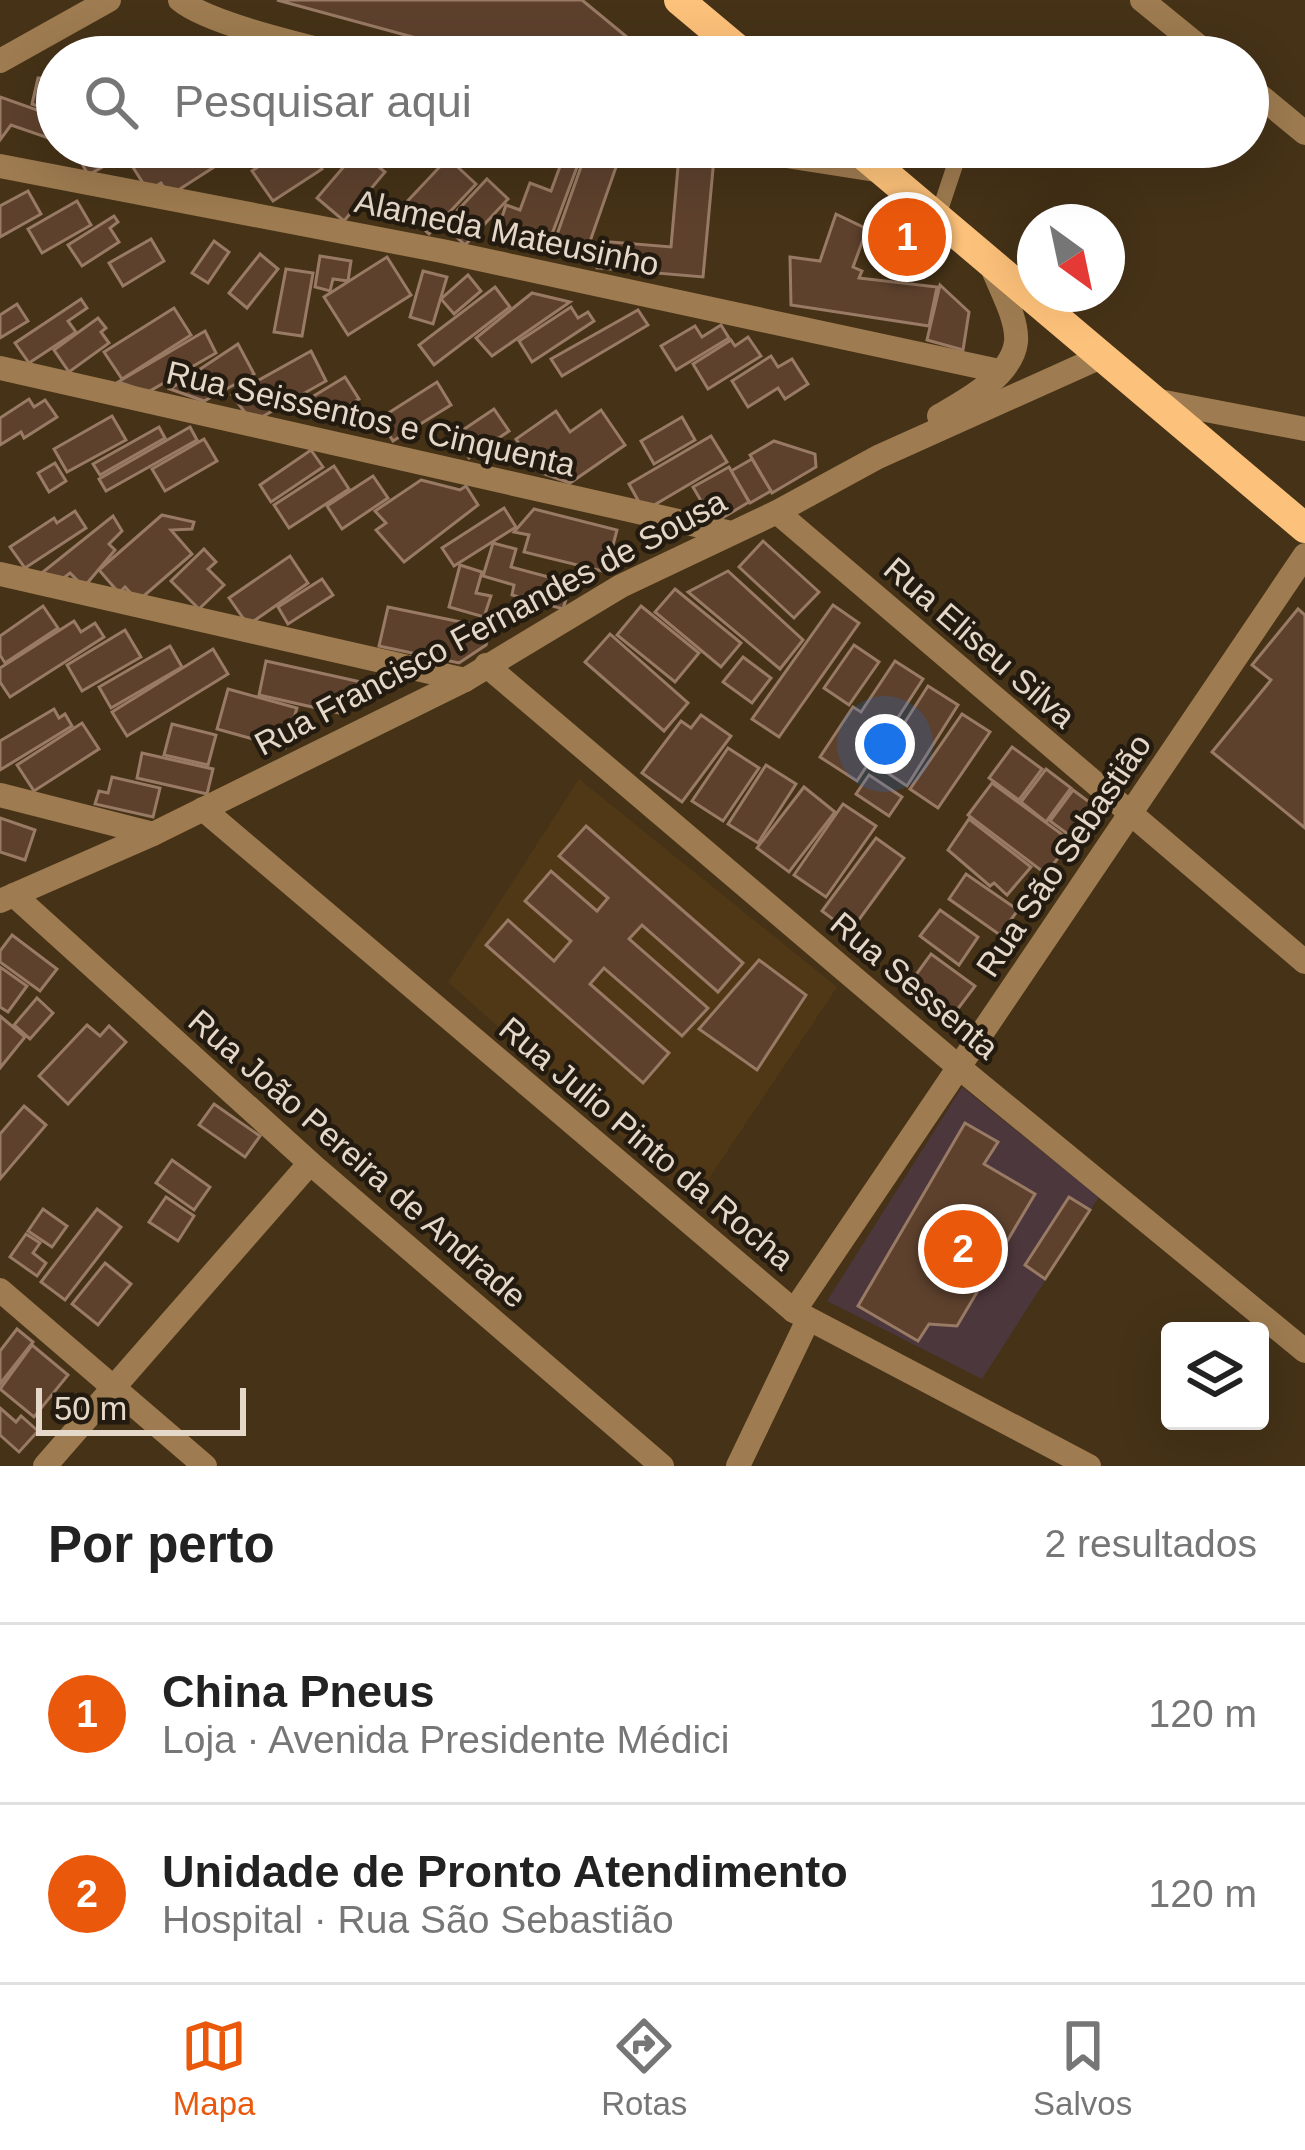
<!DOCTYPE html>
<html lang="pt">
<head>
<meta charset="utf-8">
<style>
	:root { --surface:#fff; --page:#f6f6f6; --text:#222; --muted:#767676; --line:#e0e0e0; --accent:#ea580c }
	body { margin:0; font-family:Arial,sans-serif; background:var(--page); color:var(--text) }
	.controls { position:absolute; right:36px; bottom:36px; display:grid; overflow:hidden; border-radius:12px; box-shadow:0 12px 48px #0002 }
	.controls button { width:108px; height:108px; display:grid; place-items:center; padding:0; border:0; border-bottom:3px solid var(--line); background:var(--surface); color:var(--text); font:60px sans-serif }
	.compass { position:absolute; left:1017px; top:204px; width:108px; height:108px; border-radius:50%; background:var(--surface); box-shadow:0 12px 48px #0002; rotate:147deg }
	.scale { position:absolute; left:36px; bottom:30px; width:210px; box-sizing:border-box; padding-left:12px; border:6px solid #e5d8c9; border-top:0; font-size:33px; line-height:42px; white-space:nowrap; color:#e5d8c9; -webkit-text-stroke:9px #241b10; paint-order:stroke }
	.you { position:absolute; left:885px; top:744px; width:42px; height:42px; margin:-30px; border:9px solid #fff; border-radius:50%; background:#1a73e8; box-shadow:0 0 0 18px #1a73e833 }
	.badge { display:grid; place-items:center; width:78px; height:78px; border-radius:50%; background:var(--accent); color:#fff; font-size:39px; font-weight:700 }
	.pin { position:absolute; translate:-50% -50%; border:6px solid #fff; box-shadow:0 3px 12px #0006 }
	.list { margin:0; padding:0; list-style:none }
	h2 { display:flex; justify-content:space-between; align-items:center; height:156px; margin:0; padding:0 48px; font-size:51px }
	h2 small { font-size:39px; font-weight:400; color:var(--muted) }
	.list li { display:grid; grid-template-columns:78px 1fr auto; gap:36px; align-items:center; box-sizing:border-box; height:180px; padding:0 48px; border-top:3px solid var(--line) }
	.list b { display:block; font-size:45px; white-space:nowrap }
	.list p { margin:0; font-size:39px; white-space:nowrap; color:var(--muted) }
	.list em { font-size:39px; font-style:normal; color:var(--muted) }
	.icon { flex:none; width:66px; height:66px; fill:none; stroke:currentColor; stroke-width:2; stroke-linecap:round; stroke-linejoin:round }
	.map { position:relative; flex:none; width:1305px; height:1466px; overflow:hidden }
	.search { position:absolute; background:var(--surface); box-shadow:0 12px 48px #0002; left:36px; right:36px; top:36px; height:132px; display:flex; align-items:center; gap:30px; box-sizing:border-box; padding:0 42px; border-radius:66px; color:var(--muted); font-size:45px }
	.sheet { height:516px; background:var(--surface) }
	nav { display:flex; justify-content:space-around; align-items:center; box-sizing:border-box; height:168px; border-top:3px solid var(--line); background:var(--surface); font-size:33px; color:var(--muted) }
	nav a { display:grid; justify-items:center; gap:6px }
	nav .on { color:var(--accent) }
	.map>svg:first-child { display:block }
	.built { fill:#503816 }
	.medical { fill:#4c373c }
	.building { fill:#5d412d; stroke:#997a64; stroke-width:3 }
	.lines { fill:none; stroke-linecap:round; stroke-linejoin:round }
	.service { stroke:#9e7b50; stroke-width:16 }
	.minor { stroke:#9e7b50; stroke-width:24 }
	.tertiary { stroke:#9e7b50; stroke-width:24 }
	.primary { stroke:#fcc17a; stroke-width:30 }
	.labels { text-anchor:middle; stroke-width:9; stroke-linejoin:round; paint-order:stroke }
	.street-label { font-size:33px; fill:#e5d8c9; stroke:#241b10 }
</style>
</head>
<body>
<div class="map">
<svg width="1305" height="1466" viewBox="0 0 1305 1466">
	<rect width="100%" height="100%" fill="#453217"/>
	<path class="built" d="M579 779 837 987 694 1201 448 982Z"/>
	<path class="medical" d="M962 1087 1099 1197 982 1379 827 1301Z"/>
	<g class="building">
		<path d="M277 0H582L633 42 627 57H486Z"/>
		<path d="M235 34 258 49 246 57H198Z"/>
		<path d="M38 78 57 79V113L32 104Z"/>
		<path d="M0 97 57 117V141L11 125 0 140Z"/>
		<path d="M95 147H139L88 175 78 156Z"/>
		<path d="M151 147H174L186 165 216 147 225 160 169 196 161 183 148 191 129 161Z"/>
		<path d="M302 147H308L322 169 273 201 252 171 271 158 275 165Z"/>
		<path d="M588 147H623L586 253 554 243Z"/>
		<path d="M358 150 385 172 344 221 317 198Z"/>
		<path d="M679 155 714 158 703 277 597 268 600 241 671 247Z"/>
		<path d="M448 158 476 184 429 234 401 208Z"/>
		<path d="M562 161 577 167 545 253 496 235 506 205 520 210 530 183 551 191Z"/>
		<path d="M487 179 508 199 465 245 444 225Z"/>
		<path d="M28 191 41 214 0 237V206Z"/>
		<path d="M77 201 91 225 42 253 28 229Z"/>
		<path d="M836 214 867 229 853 267 862 271 859 278 937 287 929 326 791 305 790 257 820 261Z"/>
		<path d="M114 216 118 222 110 228 119 242 82 266 68 245Z"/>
		<path d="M151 239 164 261 123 286 109 263Z"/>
		<path d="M214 241 229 252 208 283 192 273Z"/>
		<path d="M260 254 278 269 247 308 229 293Z"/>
		<path d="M320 256 351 261 348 281 333 279 330 291 315 287Z"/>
		<path d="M387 257 411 295 348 335 324 297Z"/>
		<path d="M286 269 313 273 302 336 274 332Z"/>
		<path d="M423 271 447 277 433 324 410 317Z"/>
		<path d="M468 275 481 291 454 314 441 299Z"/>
		<path d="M940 285 969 312 963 350 927 340Z"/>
		<path d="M495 287 510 307 434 365 419 345Z"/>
		<path d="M532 293 570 302 492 356 476 338Z"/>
		<path d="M81 299 87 308 68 321 76 332 29 363 15 343Z"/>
		<path d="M17 304 28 321 0 338V315Z"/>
		<path d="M571 307 578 318 588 312 594 321 532 362 519 341Z"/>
		<path d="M174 308 191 335 122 379 104 352Z"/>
		<path d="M638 310 648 325 562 376 551 359Z"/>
		<path d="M98 318 106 328 101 332 109 343 69 372 54 350Z"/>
		<path d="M721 325 729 338 676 370 661 346 695 326 702 337Z"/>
		<path d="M205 331 216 353 148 392 118 382Z"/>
		<path d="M748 337 761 356 708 389 693 364 731 340 735 346Z"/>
		<path d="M238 344 254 374 204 401 170 389Z"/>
		<path d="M311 351 326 381 260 418 246 414 232 395Z"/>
		<path d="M771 356 778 367 792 359 808 384 785 399 778 388 748 407 732 381Z"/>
		<path d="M345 377 359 399 326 419 312 397Z"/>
		<path d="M437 382 451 405 393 441 379 419Z"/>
		<path d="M29 399 34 407 45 400 57 417 24 438 21 432 0 445V418Z"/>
		<path d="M494 409 509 431 469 458 454 436Z"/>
		<path d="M601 410 625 445 570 483 539 472 516 439 556 411 570 432Z"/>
		<path d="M112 416 126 440 67 472 54 449Z"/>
		<path d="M682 417 695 440 654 464 641 441Z"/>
		<path d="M159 427 165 438 100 475 93 464Z"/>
		<path d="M190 427 197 440 106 491 99 479Z"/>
		<path d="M711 436 727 462 644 511 629 484Z"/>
		<path d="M204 439 217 461 165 491 152 469Z"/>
		<path d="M774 441 815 454 816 467 772 493 750 455Z"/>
		<path d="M311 450 323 467 271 502 260 485Z"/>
		<path d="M752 459 771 491 750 503 731 471Z"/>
		<path d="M55 463 66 481 49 492 38 473Z"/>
		<path d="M334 466 349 489 289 528 274 505Z"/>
		<path d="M729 467 749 502 714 523 693 487Z"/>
		<path d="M373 476 388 498 342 529 327 506Z"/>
		<path d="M421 480 460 490 466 486 478 505 404 562 376 530 386 523 375 511Z"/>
		<path d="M504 508 516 527 454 566 442 548Z"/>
		<path d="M534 509 617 530 606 572 524 552 529 535 514 532Z"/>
		<path d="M75 511 86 528 25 568 10 547 54 518 57 523Z"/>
		<path d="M162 515 194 522 192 529 171 530 192 554 138 601 125 587 119 593 99 570Z"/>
		<path d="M113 516 122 531 109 544 115 550 84 587 70 573 55 585 43 572Z"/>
		<path d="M763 541 819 592 794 618 739 567Z"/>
		<path d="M493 543 516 549 511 567 571 583 563 609 512 595 514 585 483 576Z"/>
		<path d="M204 549 216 562 208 569 224 585 199 609 171 581Z"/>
		<path d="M290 556 308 583 248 625 229 598Z"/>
		<path d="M460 565 482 572 476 593 491 596 484 617 449 607Z"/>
		<path d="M728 571 803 640 780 669 688 592Z"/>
		<path d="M322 579 333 595 288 624 278 607Z"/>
		<path d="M675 589 741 643 721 667 655 612Z"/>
		<path d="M833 605 859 623 779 737 752 719Z"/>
		<path d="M43 606 58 628 5 663 0 655V636Z"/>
		<path d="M641 606 699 653 675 682 617 635Z"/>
		<path d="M388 607 490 628 486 645 459 663 379 646Z"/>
		<path d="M1298 609 1305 615V828L1212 752 1271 680 1252 665Z"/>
		<path d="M74 621 81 632 95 623 104 637 10 697 0 682V668Z"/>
		<path d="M125 630 141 657 82 691 67 665Z"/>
		<path d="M610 634 688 703 664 731 585 662Z"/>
		<path d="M854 645 879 662 849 705 824 688Z"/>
		<path d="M170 646 182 667 111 708 99 687Z"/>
		<path d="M213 649 228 674 127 736 112 712Z"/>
		<path d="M743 657 771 678 752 703 723 682Z"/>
		<path d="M266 661 361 682 339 713 259 695Z"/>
		<path d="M895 661 923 679 857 781 820 757 853 707 861 712Z"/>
		<path d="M928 686 958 705 907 786 883 770 899 746 893 741Z"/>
		<path d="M228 689 297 708 285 748 217 729Z"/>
		<path d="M54 709 59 718 65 714 72 726 0 770V741Z"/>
		<path d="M962 714 990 732 938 808 910 789Z"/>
		<path d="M701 715 731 736 682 802 642 773 681 721 691 728Z"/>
		<path d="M82 723 99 749 34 791 17 765Z"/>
		<path d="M172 724 216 735 208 765 164 755Z"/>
		<path d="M1012 747 1042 769 1019 800 989 778Z"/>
		<path d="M728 748 759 768 723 821 692 801Z"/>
		<path d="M142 753 213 769 207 794 137 778Z"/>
		<path d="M766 765 796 784 758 843 728 824Z"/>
		<path d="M1046 769 1071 788 1046 822 1021 802Z"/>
		<path d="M869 775 902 797 889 816 856 794Z"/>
		<path d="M112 777 160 788 153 817 95 804 99 791 108 793Z"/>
		<path d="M992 783 1071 841 1046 874 968 815Z"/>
		<path d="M804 787 835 812 789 872 757 848Z"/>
		<path d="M1073 790 1096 807 1073 838 1050 821Z"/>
		<path d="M843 804 876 826 826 897 794 875Z"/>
		<path d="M0 818 35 830 25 860 0 852Z"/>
		<path d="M969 819 1031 867 1007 895 994 883 990 886 948 850Z"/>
		<path d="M586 826 743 963 718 992 642 925 629 939 708 1008 682 1036 604 968 590 984 669 1053 643 1083 486 945 508 920 554 961 571 941 525 901 551 871 597 911 608 898 559 856Z"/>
		<path d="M876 838 904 858 850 932 822 911Z"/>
		<path d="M966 874 1018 910 1000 935 949 899Z"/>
		<path d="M940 910 978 937 959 965 920 936Z"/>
		<path d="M12 935 57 969 40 991 0 962V951Z"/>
		<path d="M931 954 975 986 951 1018 907 987Z"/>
		<path d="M759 960 806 995 757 1070 699 1029Z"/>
		<path d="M0 967 27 986 8 1012 0 1007Z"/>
		<path d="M37 998 53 1013 30 1039 14 1025Z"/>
		<path d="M0 1016 25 1037 0 1068Z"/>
		<path d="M87 1025 100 1036 109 1026 126 1042 68 1104 39 1076Z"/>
		<path d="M214 1104 260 1136 245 1157 199 1125Z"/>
		<path d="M24 1106 46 1125 0 1179V1134Z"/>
		<path d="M965 1123 998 1142 984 1164 1035 1194 957 1326 929 1324 918 1341 858 1306Z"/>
		<path d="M172 1160 210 1187 194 1210 156 1183Z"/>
		<path d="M166 1197 194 1216 178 1241 149 1222Z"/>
		<path d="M1069 1197 1090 1210 1045 1279 1025 1265Z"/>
		<path d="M43 1209 67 1226 52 1247 28 1231Z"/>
		<path d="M97 1209 121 1227 65 1300 41 1282Z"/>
		<path d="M26 1234 40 1243 33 1253 46 1263 37 1276 10 1257Z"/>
		<path d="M105 1263 131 1284 98 1325 72 1304Z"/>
		<path d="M17 1329 33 1342 0 1384V1351Z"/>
		<path d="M32 1345 68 1375 34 1417 0 1389Z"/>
		<path d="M0 1408 16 1422 21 1416 38 1431 19 1452 0 1435Z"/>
	</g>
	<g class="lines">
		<g class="service">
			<path d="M942 57 950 54 955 57"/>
			<path d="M937 219 961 147"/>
		</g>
		<g class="minor">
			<path d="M180 0C208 24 311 47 350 57"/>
			<path d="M1142 0 1212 57"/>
			<path d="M0 61 109 0"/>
			<path d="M1248 86 1305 133"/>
			<path d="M730 147 882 171"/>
			<path d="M0 166 442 251 999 371"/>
			<path d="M0 368 727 532"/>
			<path d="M1154 400 1305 429"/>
			<path d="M777 512 1305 962"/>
			<path d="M0 574 465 680"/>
			<path d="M486 665 961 1069 1305 1351"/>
			<path d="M0 795 153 834"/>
			<path d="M203 809 794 1311 1089 1466"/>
			<path d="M14 895 310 1163 662 1466"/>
			<path d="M0 1290 205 1466"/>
			<path d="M794 1311 1305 555"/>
			<path d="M45 1466 310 1163"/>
			<path d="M738 1466 808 1320"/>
		</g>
		<g class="tertiary">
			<path d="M939 416C965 401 1012 376 1016 342 1018 319 1000 288 992 267"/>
			<path d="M0 901 153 834 465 680 621 586 777 512 878 457 1103 356"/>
		</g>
		<g class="primary">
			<path d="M679 0 747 57"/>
			<path d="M854 147 1305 528"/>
		</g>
	</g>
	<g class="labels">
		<g class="street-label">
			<text transform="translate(507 232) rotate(12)" y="12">Alameda Mateusinho</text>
			<text transform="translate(371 418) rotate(13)" y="12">Rua Seissentos e Cinquenta</text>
			<text transform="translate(490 622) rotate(-28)" y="12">Rua Francisco Fernandes de Sousa</text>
			<text transform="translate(980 642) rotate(41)" y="12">Rua Eliseu Silva</text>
			<text transform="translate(1063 855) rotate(-56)" y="12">Rua São Sebastião</text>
			<text transform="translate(915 985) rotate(40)" y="12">Rua Sessenta</text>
			<text transform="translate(647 1143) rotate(40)" y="12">Rua Julio Pinto da Rocha</text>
			<text transform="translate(358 1158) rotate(41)" y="12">Rua João Pereira de Andrade</text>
		</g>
	</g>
</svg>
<div class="controls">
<button><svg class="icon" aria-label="layers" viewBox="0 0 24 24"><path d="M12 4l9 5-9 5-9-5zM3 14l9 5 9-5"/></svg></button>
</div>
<svg class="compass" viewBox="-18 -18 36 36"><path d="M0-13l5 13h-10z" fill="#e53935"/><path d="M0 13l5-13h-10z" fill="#767676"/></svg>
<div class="scale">50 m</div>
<div class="you"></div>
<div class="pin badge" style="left:907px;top:237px">1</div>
<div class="pin badge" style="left:963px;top:1249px">2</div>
<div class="search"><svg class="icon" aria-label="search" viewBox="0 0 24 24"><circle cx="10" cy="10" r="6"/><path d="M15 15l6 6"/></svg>Pesquisar aqui</div>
</div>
<section class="sheet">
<h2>Por perto<small>2 resultados</small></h2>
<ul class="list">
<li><span class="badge">1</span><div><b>China Pneus</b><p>Loja · Avenida Presidente Médici</p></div><em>120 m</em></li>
<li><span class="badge">2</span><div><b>Unidade de Pronto Atendimento</b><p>Hospital · Rua São Sebastião</p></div><em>120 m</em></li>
</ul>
</section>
<nav>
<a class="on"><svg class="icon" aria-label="map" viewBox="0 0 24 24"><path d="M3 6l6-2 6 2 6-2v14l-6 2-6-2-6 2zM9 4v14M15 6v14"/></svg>Mapa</a>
<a><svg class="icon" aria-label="directions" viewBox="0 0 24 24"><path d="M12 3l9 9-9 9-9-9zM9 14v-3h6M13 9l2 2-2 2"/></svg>Rotas</a>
<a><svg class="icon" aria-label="saved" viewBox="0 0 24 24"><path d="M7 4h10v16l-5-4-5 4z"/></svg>Salvos</a>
</nav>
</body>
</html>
